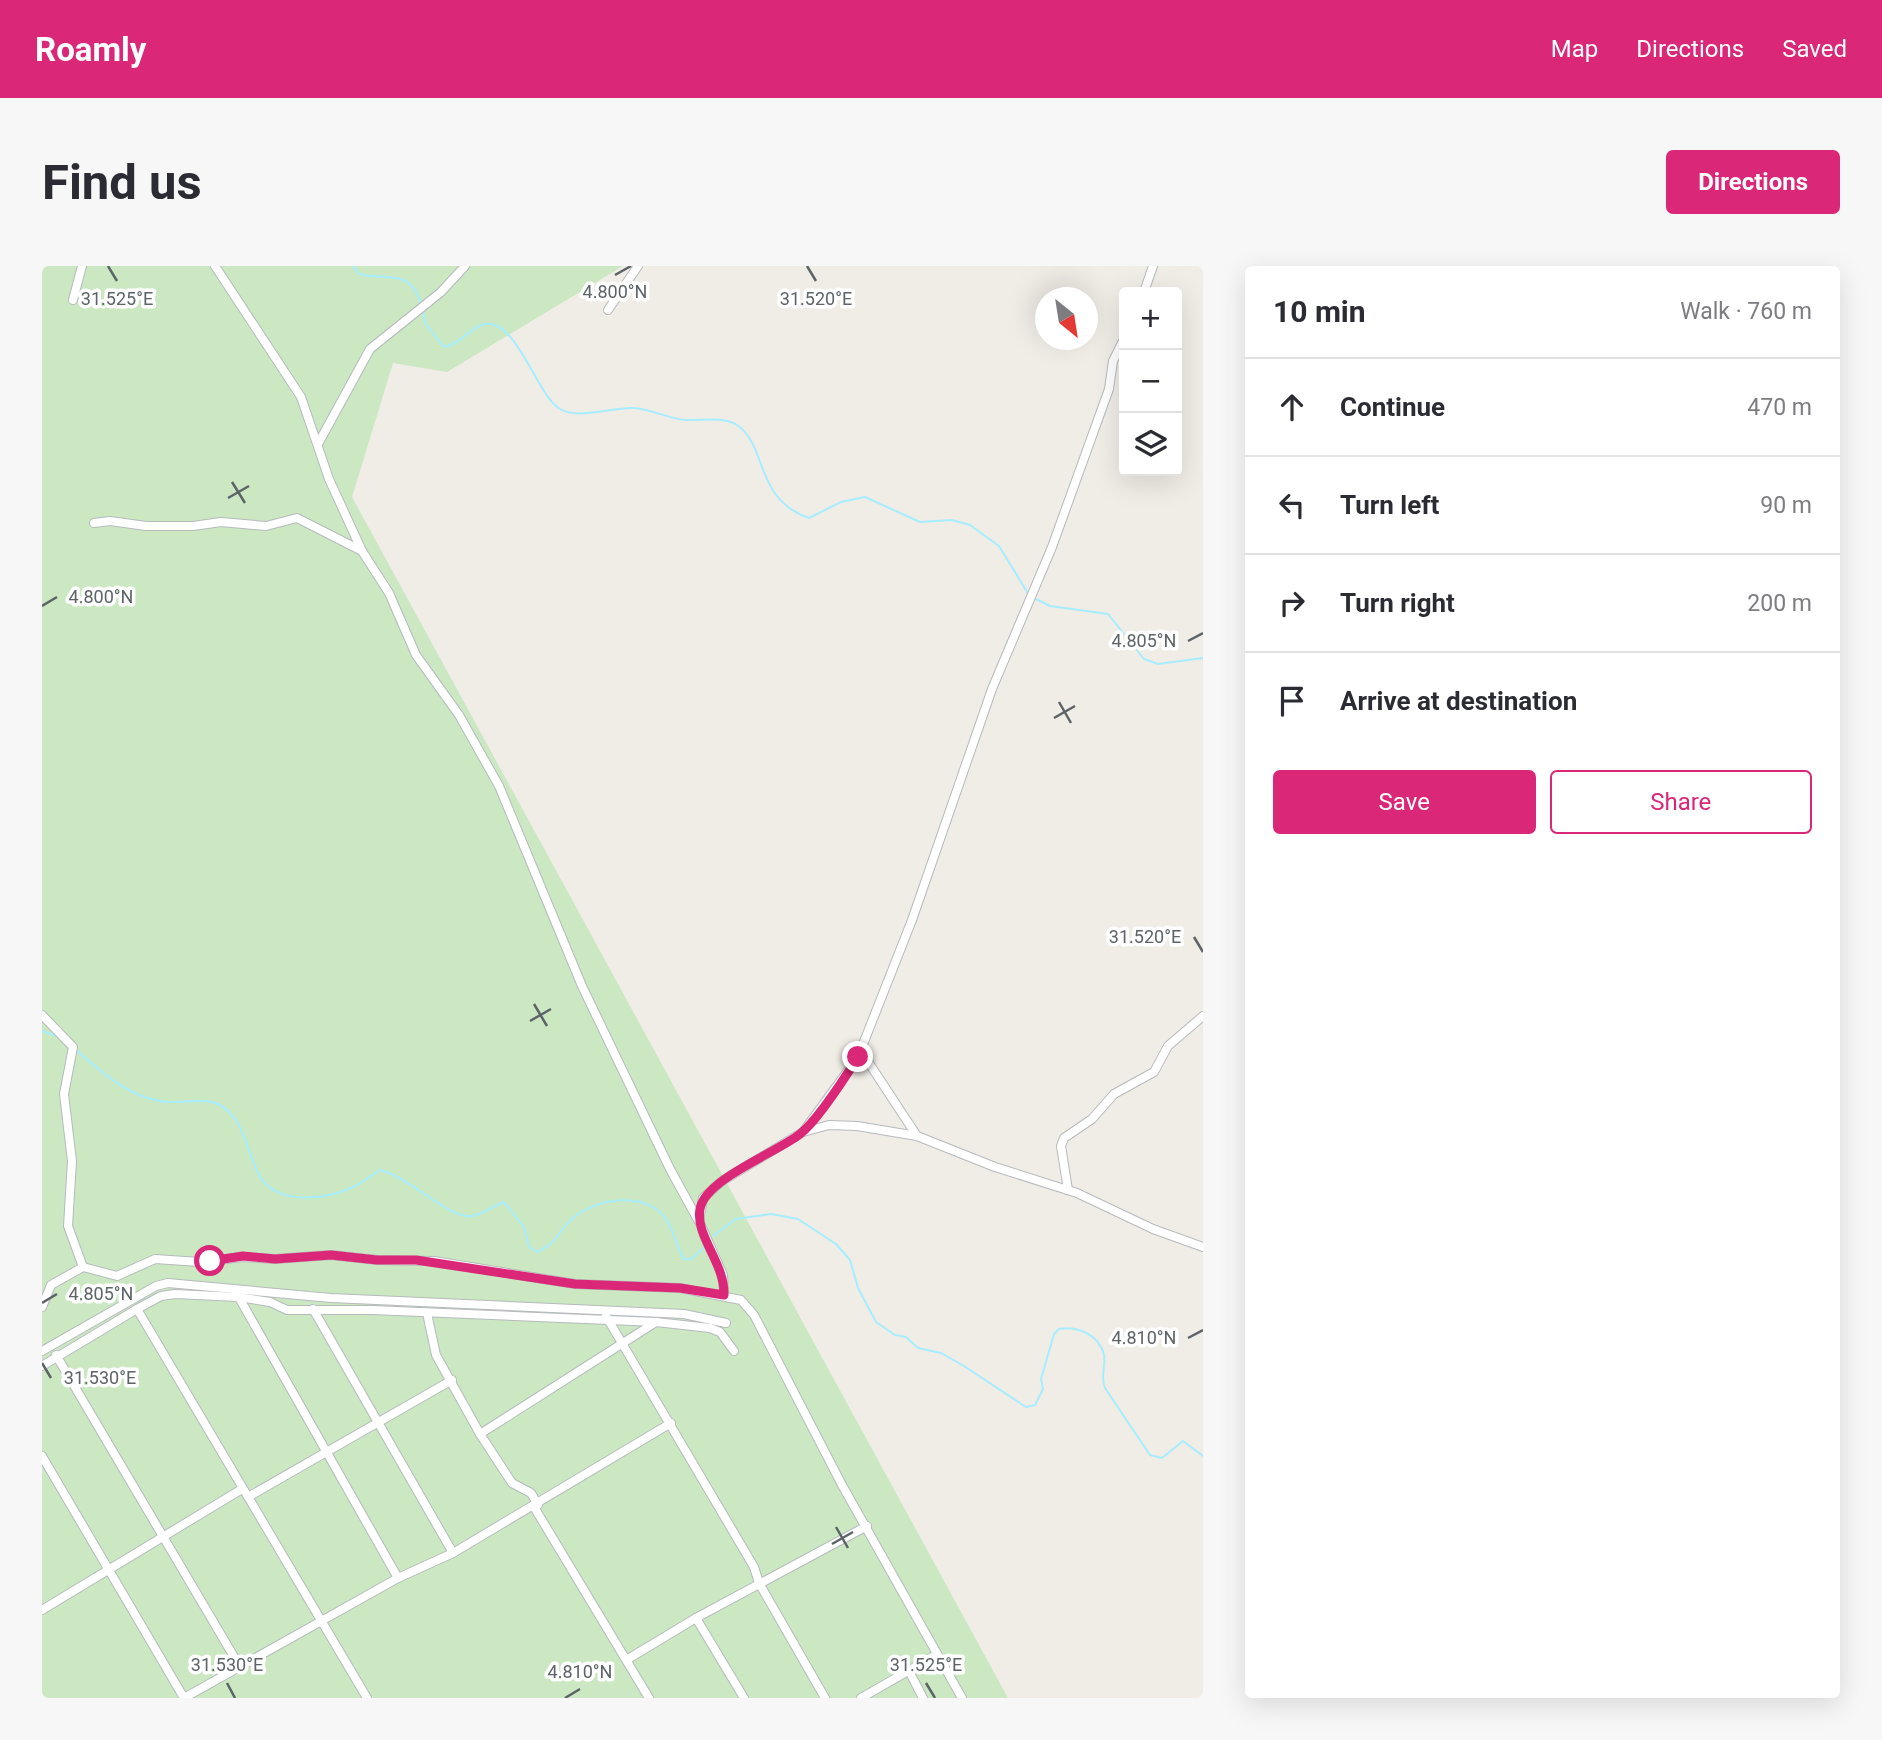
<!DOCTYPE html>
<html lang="en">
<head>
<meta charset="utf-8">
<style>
	:root { --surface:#fff; --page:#f7f7f7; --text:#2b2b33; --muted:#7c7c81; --line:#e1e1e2; --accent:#db2777 }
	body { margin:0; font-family:Roboto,sans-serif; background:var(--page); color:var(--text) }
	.controls { position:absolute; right:21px; top:21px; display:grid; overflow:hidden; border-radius:7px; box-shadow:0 7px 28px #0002 }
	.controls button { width:63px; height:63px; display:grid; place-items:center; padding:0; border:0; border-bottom:2px solid var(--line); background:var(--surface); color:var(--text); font:35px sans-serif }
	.compass { position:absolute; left:993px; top:21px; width:63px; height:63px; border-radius:50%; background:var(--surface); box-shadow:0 7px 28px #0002; rotate:150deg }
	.stop { position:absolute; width:21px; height:21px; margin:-16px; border:5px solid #db2777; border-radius:50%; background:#fff }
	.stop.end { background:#db2777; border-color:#fff; box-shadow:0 2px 7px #0008 }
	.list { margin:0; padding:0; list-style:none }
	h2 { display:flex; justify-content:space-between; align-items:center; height:91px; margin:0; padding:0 28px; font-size:30px }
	h2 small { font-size:23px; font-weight:400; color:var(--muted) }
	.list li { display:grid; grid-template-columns:46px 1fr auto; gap:21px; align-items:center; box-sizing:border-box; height:98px; padding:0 28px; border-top:2px solid var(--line) }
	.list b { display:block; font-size:26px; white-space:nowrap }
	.list em { font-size:23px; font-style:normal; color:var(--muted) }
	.actions { display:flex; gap:14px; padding:21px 28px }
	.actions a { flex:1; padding:16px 0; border:2px solid var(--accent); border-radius:7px; text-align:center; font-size:24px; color:var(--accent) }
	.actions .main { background:var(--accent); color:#fff }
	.icon { flex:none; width:38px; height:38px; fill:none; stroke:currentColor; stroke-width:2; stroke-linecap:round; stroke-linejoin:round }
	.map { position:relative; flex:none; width:1161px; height:1432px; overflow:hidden; border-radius:7px }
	header { display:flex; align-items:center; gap:42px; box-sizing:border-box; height:98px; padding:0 35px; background:var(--accent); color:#fff }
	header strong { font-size:33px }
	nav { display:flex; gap:38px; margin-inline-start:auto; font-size:24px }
	.intro { display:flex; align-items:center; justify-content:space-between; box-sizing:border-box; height:168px; padding:0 42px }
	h1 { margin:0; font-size:49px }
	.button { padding:18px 32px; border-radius:7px; background:var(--accent); color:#fff; font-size:24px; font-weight:700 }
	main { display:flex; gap:42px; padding:0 42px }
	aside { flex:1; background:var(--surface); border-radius:7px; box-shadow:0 7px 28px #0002 }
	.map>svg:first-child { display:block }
	.green { fill:#cbe8c2 }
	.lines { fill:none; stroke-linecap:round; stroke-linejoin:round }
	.stream { stroke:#a7edff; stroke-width:2 }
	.minor-casing { stroke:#b6babd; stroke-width:10 }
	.minor { stroke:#fff; stroke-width:8 }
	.route { stroke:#db2777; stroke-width:9 }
	.ticks { fill:none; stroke:#5d6467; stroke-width:2.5 }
	.ticks-label { font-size:18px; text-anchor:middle; fill:#5d6467; stroke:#fff; stroke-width:7; stroke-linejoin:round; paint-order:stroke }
</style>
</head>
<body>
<header>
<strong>Roamly</strong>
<nav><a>Map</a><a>Directions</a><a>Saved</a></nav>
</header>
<div class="intro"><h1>Find us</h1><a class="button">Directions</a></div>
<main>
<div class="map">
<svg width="1161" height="1432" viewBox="0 0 1161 1432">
	<rect width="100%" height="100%" fill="#f0ece6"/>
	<path class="green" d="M0 0H581L405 106 351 97 310 231 966 1432H0Z"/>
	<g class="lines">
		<g class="stream">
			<path d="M311 0 317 8C346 15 369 2 379 38"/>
			<path d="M381 46 383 57 402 81C421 77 427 61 443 58 475 53 495 130 518 143 537 154 570 141 591 142 609 143 625 152 643 154 660 155 680 150 695 159 726 180 712 233 767 252L799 236 823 231 878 256 910 254 928 259 957 280 987 329"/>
			<path d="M992 332 1008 340 1066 348 1102 393 1116 398 1161 392"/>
			<path d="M0 765 15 770"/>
			<path d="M34 784C59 806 90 834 126 836 139 837 161 832 174 837 203 850 204 885 217 909 235 940 283 934 311 921 320 917 328 910 338 904 370 912 407 954 431 950 443 947 451 940 462 936L482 961 487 981 495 986C516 977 515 966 530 953 553 932 604 924 624 953 632 965 635 981 642 993H649L664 980"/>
			<path d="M671 970 694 953 729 948 756 953 794 978 808 994 816 1022 834 1056 853 1069 864 1071 876 1082 899 1087 922 1100 984 1141 993 1139 1001 1123 999 1113 1012 1068 1017 1063C1035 1060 1057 1068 1062 1089 1064 1101 1058 1111 1063 1122L1108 1189 1120 1192 1141 1175 1161 1190"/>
		</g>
		<g class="minor-casing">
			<g id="minor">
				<path d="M173 0 259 131 287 213 320 285 347 327 374 389 417 449 457 520 540 720 628 903 656 954"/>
				<path d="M1102 26 1111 0"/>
				<path d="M31 34 40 0"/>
				<path d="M566 44 596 0"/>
				<path d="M276 178 328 83 399 26 423 0"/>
				<path d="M52 257 68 255 104 260H151L179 256 224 260 255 252 320 285"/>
				<path d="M0 749 31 781 22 828 30 895 26 960 41 1001"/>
				<path d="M819 785 875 870"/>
				<path d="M761 866 787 859 815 860 875 870 953 901 1035 927 1111 963 1161 981"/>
				<path d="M1026 924 1019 880 1022 872 1050 853 1072 828 1112 806 1126 780 1161 750"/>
				<path d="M195 1028 356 1312"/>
				<path d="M682 1029 681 1009 657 955 661 932 680 915 761 866 816 791 870 654 950 423 1010 281 1067 123 1071 95 1082 73"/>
				<path d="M0 1041 9 1019 41 1001 75 1010 113 993 158 996 201 991 233 993 289 989 335 994 392 995 533 1018 638 1022 699 1034 712 1049 800 1219 920 1432"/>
				<path d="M95 1043 325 1432"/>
				<path d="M271 1043 411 1287"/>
				<path d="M385 1047 394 1089 438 1168 470 1217 489 1227 496 1239"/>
				<path d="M564 1050 712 1301 717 1317 783 1432"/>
				<path d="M0 1085 114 1020 126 1017 289 1032 642 1048 684 1057"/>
				<path d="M14 1089 198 1401"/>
				<path d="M0 1100 95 1043 119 1030 133 1028 196 1031 228 1036 245 1044H330L614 1056 668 1062 678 1066 692 1085"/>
				<path d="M438 1168 614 1056"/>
				<path d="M0 1190 142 1432"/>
				<path d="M206 1231 410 1114"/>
				<path d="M492 1241 607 1432"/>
				<path d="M0 1344 200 1223"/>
				<path d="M654 1352 702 1432"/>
				<path d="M586 1393 654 1352 825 1260"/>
				<path d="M867 1405 881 1432"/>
				<path d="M142 1432 356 1312 411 1287 629 1157"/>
				<path d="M819 1432 894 1389"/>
			</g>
		</g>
		<use href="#minor" class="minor"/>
	</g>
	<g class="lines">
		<path class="route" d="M168 995 201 990 233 993 289 989 335 994H374L533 1018 638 1022 682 1029C683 997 653 970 658 943 663 913 734 887 758 868 775 855 804 810 816 791"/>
	</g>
	<path class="ticks" d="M66 0 75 15M765 0 774 15M573 9 589 0M190 216 203 237M186 232 207 220M0 340 15 331M1146 375 1161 367M1017 436 1029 457M1012 452 1033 440M1152 671 1161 686M492 738 505 760M488 755 509 743M0 1037 15 1028M1146 1072 1161 1064M0 1097 9 1112M794 1261 806 1282M790 1278 811 1266M185 1417 193 1432M884 1417 893 1432M523 1432 538 1423"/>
	<g class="ticks-label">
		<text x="573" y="32">4.800°N</text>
		<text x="75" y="39">31.525°E</text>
		<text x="774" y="39">31.520°E</text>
		<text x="59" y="337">4.800°N</text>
		<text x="1102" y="381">4.805°N</text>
		<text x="1103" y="677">31.520°E</text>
		<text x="59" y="1034">4.805°N</text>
		<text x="1102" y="1078">4.810°N</text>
		<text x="58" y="1118">31.530°E</text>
		<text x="185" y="1405">31.530°E</text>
		<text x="884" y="1405">31.525°E</text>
		<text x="538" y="1412">4.810°N</text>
	</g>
</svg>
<div class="controls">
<button>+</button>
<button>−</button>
<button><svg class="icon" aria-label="layers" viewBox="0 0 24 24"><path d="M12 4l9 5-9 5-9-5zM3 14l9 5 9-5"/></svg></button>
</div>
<svg class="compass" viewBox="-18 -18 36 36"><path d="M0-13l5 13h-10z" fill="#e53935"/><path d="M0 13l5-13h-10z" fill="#7c7c81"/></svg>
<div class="stop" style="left:168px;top:995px"></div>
<div class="stop end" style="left:816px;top:791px"></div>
</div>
<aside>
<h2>10 min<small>Walk · 760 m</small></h2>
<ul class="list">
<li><svg class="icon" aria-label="ahead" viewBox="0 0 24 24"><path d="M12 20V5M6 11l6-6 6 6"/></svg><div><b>Continue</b></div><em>470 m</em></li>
<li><svg class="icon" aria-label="left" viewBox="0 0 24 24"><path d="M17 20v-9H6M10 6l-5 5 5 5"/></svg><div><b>Turn left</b></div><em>90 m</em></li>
<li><svg class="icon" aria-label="right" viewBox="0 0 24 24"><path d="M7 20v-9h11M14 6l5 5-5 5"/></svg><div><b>Turn right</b></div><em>200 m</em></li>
<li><svg class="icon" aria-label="arrive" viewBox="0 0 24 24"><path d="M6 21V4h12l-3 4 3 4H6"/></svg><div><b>Arrive at destination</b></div></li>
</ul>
<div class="actions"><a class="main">Save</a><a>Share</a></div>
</aside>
</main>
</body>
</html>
